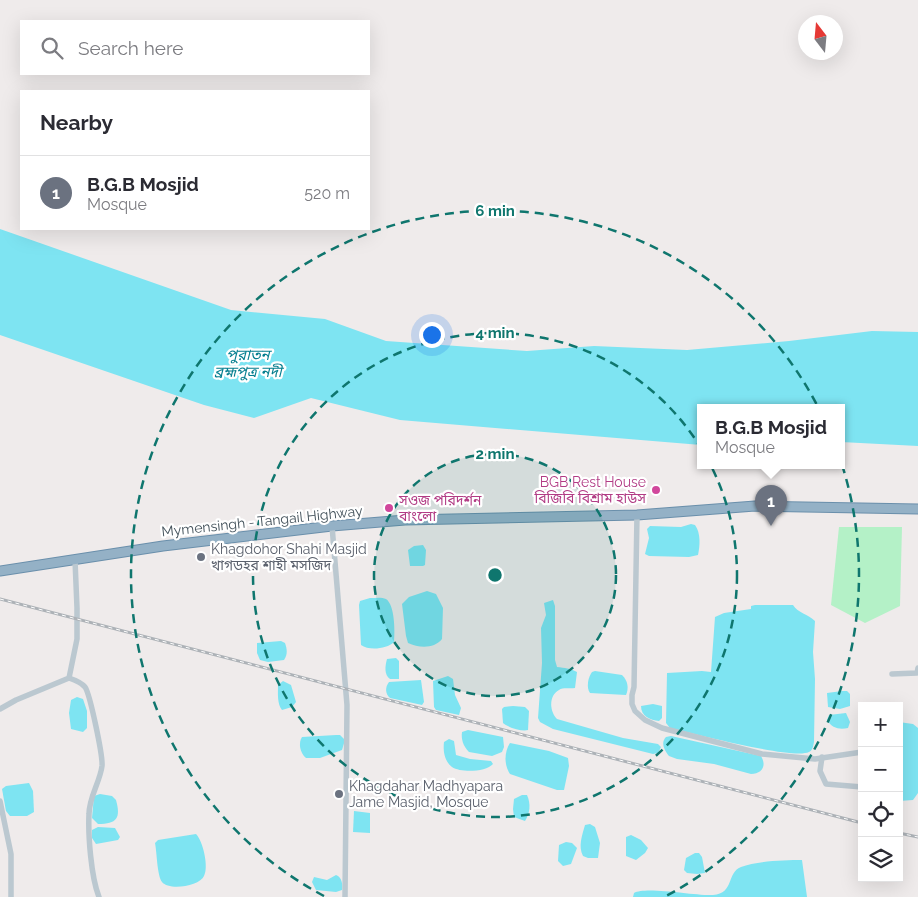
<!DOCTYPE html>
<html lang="en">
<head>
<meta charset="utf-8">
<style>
	:root { --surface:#fff; --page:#f2f2f3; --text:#2b2b33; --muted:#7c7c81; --line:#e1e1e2; --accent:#0f766e }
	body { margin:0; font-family:Raleway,"Noto Sans Bengali",sans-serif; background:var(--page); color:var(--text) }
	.controls { position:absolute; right:15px; bottom:15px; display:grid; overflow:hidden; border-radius:0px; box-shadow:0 5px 20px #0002 }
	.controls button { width:45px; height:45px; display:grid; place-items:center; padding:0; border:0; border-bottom:1px solid var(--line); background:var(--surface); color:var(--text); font:25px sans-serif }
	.compass { position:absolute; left:798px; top:15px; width:45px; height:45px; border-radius:50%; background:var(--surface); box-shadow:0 5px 20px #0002; rotate:344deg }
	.you { position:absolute; left:431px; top:334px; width:18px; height:18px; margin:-12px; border:4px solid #fff; border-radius:50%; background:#1a73e8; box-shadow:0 0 0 8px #1a73e833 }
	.badge { display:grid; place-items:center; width:32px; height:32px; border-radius:50%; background:var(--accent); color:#fff; font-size:16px; font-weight:700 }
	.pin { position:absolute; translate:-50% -41px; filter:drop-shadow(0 1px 2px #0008) }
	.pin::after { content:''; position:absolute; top:26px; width:18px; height:15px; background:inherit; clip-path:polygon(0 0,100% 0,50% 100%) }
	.popup { position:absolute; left:697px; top:404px; width:148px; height:65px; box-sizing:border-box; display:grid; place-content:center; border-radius:0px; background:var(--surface); filter:drop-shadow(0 1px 4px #0005); font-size:16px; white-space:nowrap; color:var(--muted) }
	.popup b { font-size:19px; color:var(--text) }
	.popup::after { content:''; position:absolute; left:50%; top:100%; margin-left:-10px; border:10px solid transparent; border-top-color:var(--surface) }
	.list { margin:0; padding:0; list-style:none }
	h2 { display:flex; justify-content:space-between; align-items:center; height:65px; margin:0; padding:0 20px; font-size:21px }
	h2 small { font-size:16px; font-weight:400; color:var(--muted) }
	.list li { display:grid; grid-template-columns:32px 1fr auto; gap:15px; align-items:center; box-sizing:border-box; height:75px; padding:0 20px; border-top:1px solid var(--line) }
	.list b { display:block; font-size:19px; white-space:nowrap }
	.list p { margin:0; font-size:16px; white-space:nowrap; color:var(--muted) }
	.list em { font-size:16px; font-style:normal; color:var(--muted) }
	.icon { flex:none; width:28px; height:28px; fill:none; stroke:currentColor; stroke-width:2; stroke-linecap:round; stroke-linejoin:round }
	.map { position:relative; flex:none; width:918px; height:897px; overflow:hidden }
	.search { position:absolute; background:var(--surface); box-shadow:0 5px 20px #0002; left:20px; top:20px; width:350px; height:55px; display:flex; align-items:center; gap:12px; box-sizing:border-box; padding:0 18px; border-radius:0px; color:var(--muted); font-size:19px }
	.panel { position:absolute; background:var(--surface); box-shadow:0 5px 20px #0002; left:20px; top:90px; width:350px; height:140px; border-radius:0px }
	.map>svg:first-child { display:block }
	.park { fill:#b4f1c7 }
	.water { fill:#7ee4f2 }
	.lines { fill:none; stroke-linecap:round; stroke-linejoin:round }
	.trunk-casing { stroke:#6a8fab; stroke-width:11 }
	.minor { stroke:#bbc8d0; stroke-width:5.5 }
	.trunk { stroke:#94b1c6; stroke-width:9 }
	.rail-casing { stroke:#adb2b7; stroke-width:3 }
	.rail { stroke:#fff; stroke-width:1; stroke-dasharray:4; stroke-linecap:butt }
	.ring { fill:none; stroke:#0f766e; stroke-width:2.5; stroke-dasharray:9 6 }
	.hotel-dot { fill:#d1479c; stroke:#fff; stroke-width:2 }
	.worship-dot { fill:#6b7280; stroke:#fff; stroke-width:2 }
	.labels { text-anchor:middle; stroke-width:4.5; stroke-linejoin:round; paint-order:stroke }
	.hotel-label { font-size:14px; fill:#b23c85; stroke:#fff; text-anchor:end }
	.street-label { font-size:14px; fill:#43515a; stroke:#fff }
	.worship-label { font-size:14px; fill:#5b616d; stroke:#fff; text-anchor:start }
	.water-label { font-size:15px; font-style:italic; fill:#047e8f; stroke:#fff }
	.centre { fill:#0f766e; stroke:#fff; stroke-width:2.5 }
	.ring-label { font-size:15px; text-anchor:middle; font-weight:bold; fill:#0f766e; stroke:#fff; stroke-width:4.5; stroke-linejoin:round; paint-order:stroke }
</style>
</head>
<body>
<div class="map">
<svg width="918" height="897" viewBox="0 0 918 897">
	<rect width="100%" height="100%" fill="#efebeb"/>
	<path class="park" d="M839 527H902L900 606 865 623 831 605Z"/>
	<g class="water">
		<path d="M0 229 231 310 325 319 386 341 527 351 594 346 687 350 789 341 872 331 918 332V446L841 442V407H701V445L400 420 311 398 254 418 204 405 0 335Z"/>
		<path d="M691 524 695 525C701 533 700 546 698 555L689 557 649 556 645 554 649 538 647 529 650 526 681 527Z"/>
		<path d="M423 545 426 550 425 565 423 566H410L408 550 414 546Z"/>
		<path d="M427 591 436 594 443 608 442 639C434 649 419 648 408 643L406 636 402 604 409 597Z"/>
		<path d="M370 598C375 598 382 597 386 599 395 605 395 632 394 642 387 649 369 651 361 645L359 605 360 601Z"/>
		<path d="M553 600 555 606V660L557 667C565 668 570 668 577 672L575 688C570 689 563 687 559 690 548 696 550 712 557 719L623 738 658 744 661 747 658 753 653 754 553 729 540 722 538 718 542 663 541 628 546 615 544 603Z"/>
		<path d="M755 605H793C798 613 808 614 815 621L813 652 815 679 814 742C813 746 813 750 809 752 793 760 692 733 670 728L666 723 667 673 702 671 711 672 715 617 724 613 751 609V606Z"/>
		<path d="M281 641 285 643C287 649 288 654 284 660L268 662 260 660 257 653V643Z"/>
		<path d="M396 658 399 661V679H390C384 675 385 666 387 659Z"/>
		<path d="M595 671 622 675C628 681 629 688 626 695L590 693C586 688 588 677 592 672Z"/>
		<path d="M448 676 453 679 455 695 461 708 459 715 436 710 434 707 433 681Z"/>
		<path d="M421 680 424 702 422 705 390 698C385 694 385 687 389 682Z"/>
		<path d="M283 681 291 685 296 702 292 707 282 710C277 704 278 693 278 685Z"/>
		<path d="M842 691H847L850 694V706L840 709 828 707 827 693Z"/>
		<path d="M77 697 83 699 87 711V728L83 732 71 729 69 713 71 700Z"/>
		<path d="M653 704 662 706V718L659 721C650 720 641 716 641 706Z"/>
		<path d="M513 706 525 707 529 711 528 730C522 732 507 727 503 723L502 709 504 707Z"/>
		<path d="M846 713 850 722 848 728C839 730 832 728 827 720L829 715Z"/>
		<path d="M899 722 913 724 918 728V793L913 800 899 801Z"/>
		<path d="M468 730 503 737 504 747 502 752 492 756 469 752C463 746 461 739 462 732Z"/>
		<path d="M336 735H340L345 740 342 750 320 758H306C300 753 298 743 302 737Z"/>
		<path d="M671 736 761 756C767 766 762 774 751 774L714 764 677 759 669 756C665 751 660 743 666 737Z"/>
		<path d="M449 739 454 741 456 755 470 759 491 761 493 764C486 772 461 773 452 767 444 761 443 750 444 742Z"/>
		<path d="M510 743 549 751 568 758 569 766 564 790H557L510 774C504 765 504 752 510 743Z"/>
		<path d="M29 783 33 791 34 812 27 816H10L6 811 2 789 6 786Z"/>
		<path d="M100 794 112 796 116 800C121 818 117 824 98 824L92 818 94 796Z"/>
		<path d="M522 795H527C531 804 530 813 525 821L514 817 513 809 514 799Z"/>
		<path d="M354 811 370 813V833L353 832Z"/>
		<path d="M590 824 595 827 600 843 598 858H588L583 856C578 846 582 836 585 825Z"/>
		<path d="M98 827 115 828 120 837 118 840 96 844 92 838V830Z"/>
		<path d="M196 834C203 841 209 867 204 876 200 886 169 891 162 882 157 875 157 853 155 843L158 840Z"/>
		<path d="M631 835 641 840 648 848 645 853 636 860 626 856V837Z"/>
		<path d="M566 842 572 843 577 848 571 864 563 866 558 861 559 845Z"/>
		<path d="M695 853H699L702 857 705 873 697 874 687 873 684 870 686 858Z"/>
		<path d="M802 860 807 897H633L634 893C646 886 695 896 713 895 735 893 726 873 741 867 756 861 785 860 802 860Z"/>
		<path d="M336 875C342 877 343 885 342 890L336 892 316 890 312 882 314 877 327 880Z"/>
	</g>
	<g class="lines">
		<g class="trunk-casing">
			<path id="trunk" d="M0 571 163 546 332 526 405 520 637 515 755 506 918 509"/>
		</g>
		<g class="minor">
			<path d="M637 515 634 687 632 695V704L635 711 645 720 662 728 762 754 815 759 862 752"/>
			<path d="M332 526 347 705 345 897"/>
			<path d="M892 674 917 673 918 668"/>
			<path d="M69 678C75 680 81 682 85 687 90 694 103 756 102 766 100 782 89 797 89 814 88 835 91 877 99 897"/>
			<path d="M0 709 16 700 69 678 77 639V608L75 560"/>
			<path d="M822 757 820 771 826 784 862 787"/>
			<path d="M0 801 11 854V897"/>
		</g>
		<use href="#trunk" class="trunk"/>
		<g class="rail-casing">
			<g id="rail">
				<path d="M0 599 862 823"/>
				<path d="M899 833 918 837"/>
			</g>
		</g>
		<use href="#rail" class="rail"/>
	</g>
	<circle cx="495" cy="575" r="121" fill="#0f766e" fill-opacity=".12"/>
	<g class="ring">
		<circle cx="495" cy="575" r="121"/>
		<circle cx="495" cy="575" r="242"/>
		<path d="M324 896A364 364 0 1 1 666 896"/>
	</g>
	<g class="hotel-dot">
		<circle cx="656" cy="490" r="5"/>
		<circle cx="389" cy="508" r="5"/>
	</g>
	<g class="worship-dot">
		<circle cx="201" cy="557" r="5"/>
		<circle cx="339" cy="794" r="5"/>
	</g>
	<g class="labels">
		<g class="hotel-label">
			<text x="646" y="487">BGB Rest House<tspan x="646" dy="16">বিজিবি বিশ্রাম হাউস</tspan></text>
			<text x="399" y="505" text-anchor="start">সওজ পরিদর্শন<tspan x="399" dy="16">বাংলো</tspan></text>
		</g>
		<g class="street-label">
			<text transform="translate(262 521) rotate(-6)" y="5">Mymensingh - Tangail Highway</text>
		</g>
		<g class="worship-label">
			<text x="211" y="554">Khagdohor Shahi Masjid<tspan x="211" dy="16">খাগডহর শাহী মসজিদ</tspan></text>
			<text x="349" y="791">Khagdahar Madhyapara<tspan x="349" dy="16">Jame Masjid, Mosque</tspan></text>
		</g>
		<g class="water-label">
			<text x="248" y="360">পুরাতন<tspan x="248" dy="17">ব্রহ্মপুত্র নদী</tspan></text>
		</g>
	</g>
	<circle cx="495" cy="575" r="8" class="centre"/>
	<g class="ring-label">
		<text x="495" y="216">6 min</text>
		<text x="495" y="338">4 min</text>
		<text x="495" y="459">2 min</text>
	</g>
</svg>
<div class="controls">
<button>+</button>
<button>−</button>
<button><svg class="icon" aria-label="locate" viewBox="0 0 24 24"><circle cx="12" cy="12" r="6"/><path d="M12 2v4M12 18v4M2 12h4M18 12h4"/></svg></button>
<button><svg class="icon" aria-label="layers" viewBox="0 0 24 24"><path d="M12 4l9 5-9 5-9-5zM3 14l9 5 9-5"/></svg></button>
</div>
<svg class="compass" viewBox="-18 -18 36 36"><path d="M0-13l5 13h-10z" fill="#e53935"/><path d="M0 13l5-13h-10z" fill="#7c7c81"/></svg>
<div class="you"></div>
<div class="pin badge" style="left:771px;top:526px;background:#6b7280">1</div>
<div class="popup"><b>B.G.B Mosjid</b>Mosque</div>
<div class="search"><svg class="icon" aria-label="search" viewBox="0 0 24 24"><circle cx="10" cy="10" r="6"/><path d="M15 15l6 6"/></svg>Search here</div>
<section class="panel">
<h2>Nearby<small></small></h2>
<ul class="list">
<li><span class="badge" style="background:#6b7280">1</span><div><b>B.G.B Mosjid</b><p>Mosque</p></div><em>520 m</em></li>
</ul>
</section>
</div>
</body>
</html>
